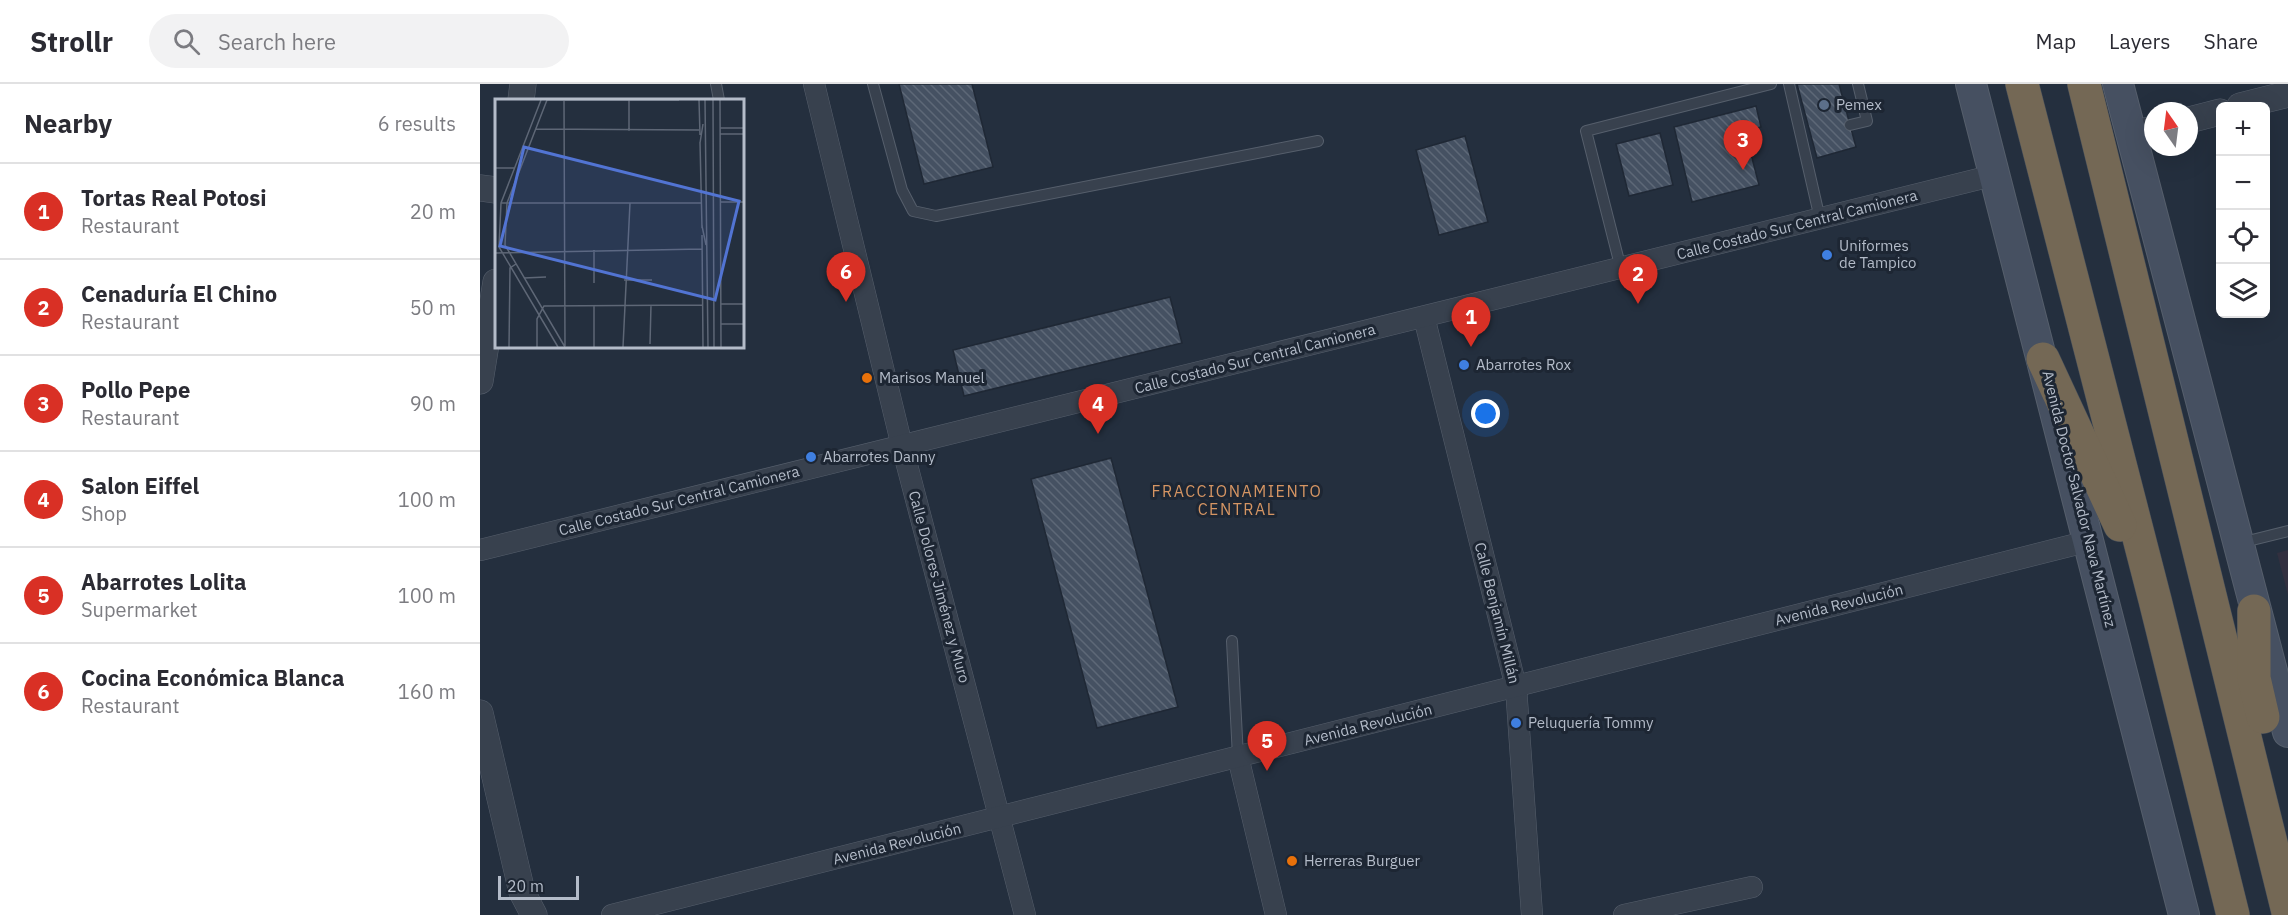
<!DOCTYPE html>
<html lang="en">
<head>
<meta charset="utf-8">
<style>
	:root { --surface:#fff; --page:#f2f2f3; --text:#2b2b33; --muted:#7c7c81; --line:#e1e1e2; --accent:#d93025 }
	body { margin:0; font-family:"IBM Plex Sans",sans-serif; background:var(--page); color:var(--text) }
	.controls { position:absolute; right:18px; top:18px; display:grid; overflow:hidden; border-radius:9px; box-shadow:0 6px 24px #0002 }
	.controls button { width:54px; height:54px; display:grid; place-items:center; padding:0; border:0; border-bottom:2px solid var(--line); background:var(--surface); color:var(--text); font:30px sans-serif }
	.compass { position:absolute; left:1664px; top:18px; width:54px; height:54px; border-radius:50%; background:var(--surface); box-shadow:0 6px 24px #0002; rotate:346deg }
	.scale { position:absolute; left:18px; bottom:15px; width:81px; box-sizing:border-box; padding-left:6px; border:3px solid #b4bcc9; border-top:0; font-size:16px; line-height:21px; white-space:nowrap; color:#b4bcc9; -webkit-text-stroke:4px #1d2633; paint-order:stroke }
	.you { position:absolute; left:1006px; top:330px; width:21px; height:21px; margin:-15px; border:4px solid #fff; border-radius:50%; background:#1a73e8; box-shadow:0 0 0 9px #1a73e833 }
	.badge { display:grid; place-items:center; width:39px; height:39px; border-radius:50%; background:var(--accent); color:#fff; font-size:20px; font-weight:700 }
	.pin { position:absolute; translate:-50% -50px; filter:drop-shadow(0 2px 3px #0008) }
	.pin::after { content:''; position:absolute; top:32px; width:21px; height:18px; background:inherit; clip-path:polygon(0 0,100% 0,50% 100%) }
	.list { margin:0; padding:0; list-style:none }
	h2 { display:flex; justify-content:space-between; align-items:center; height:78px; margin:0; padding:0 24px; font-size:26px }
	h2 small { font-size:20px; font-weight:400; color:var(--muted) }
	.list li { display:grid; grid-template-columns:39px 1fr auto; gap:18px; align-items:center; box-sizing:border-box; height:96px; padding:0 24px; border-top:2px solid var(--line) }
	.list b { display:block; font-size:22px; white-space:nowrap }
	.list p { margin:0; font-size:20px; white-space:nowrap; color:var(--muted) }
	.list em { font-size:20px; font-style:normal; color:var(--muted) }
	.icon { flex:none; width:33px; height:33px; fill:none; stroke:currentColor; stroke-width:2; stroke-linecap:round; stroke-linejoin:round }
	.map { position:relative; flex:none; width:1808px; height:831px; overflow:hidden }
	header { display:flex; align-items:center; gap:36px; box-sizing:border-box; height:84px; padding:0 30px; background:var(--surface); border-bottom:2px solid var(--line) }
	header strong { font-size:28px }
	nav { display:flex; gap:33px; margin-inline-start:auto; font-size:21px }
	.search { width:420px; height:54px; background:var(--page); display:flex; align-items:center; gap:15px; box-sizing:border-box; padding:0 21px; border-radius:33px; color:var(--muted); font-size:22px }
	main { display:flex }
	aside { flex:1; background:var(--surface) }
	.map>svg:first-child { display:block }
	.medical { fill:#32303f }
	.building { fill:url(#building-back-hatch); stroke:#1f2835; stroke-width:1.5 }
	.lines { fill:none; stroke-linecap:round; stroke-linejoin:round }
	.service-casing { stroke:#565f6c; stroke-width:12 }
	.minor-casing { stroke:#565f6c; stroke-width:22 }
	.tertiary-casing { stroke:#565f6c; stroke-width:27 }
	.secondary-casing { stroke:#565f6c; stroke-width:32 }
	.motorway-casing { stroke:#434c59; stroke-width:34 }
	.service { stroke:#38414e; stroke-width:10 }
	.minor { stroke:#38414e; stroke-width:21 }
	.tertiary { stroke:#38414e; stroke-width:26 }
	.secondary { stroke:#465061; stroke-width:30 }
	.motorway { stroke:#746855; stroke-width:33 }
	.service-dot { fill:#5c6f8a; stroke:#1d2633; stroke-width:2 }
	.shop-dot { fill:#3f7fe0; stroke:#1d2633; stroke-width:2 }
	.food-dot { fill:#e8710a; stroke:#1d2633; stroke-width:2 }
	.labels { text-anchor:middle; stroke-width:6; stroke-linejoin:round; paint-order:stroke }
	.poi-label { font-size:15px; fill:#b4bcc9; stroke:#1d2633; text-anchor:start }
	.street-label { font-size:15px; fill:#b4bcc9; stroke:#1d2633 }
	.neighbourhood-label { font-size:16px; letter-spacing:1.5px; fill:#d59563; stroke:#1d2633 }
	.inset-road { fill:none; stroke:#5e6776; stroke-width:1.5 }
	.view { fill:#5274d3; fill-opacity:0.15; stroke:#5274d3; stroke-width:3 }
	.inset-edge { fill:none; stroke:#b4bcc9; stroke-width:3 }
</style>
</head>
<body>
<header>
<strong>Strollr</strong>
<div class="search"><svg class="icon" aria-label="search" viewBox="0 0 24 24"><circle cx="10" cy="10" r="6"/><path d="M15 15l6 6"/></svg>Search here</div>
<nav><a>Map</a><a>Layers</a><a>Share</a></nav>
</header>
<main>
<aside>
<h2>Nearby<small>6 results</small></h2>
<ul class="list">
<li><span class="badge">1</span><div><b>Tortas Real Potosi</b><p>Restaurant</p></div><em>20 m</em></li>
<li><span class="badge">2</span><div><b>Cenaduría El Chino</b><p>Restaurant</p></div><em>50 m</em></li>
<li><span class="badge">3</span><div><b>Pollo Pepe</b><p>Restaurant</p></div><em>90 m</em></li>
<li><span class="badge">4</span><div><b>Salon Eiffel</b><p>Shop</p></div><em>100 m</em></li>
<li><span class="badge">5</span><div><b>Abarrotes Lolita</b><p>Supermarket</p></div><em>100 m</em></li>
<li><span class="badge">6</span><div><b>Cocina Económica Blanca</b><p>Restaurant</p></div><em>160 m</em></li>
</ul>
</aside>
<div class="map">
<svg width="1808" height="831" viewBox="0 0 1808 831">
	<defs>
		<pattern id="building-back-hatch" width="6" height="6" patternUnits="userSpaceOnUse" patternTransform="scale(1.5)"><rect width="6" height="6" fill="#455162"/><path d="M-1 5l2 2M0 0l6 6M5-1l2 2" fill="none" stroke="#5d6877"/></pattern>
	</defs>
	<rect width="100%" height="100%" fill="#242f3e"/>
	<path class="medical" d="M1808 466V511L1797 469Z"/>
	<g class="building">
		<path d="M419 0H492L513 83 444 100Z"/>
		<path d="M1317 0H1359L1376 63 1337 74Z"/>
		<path d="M1276 22 1281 43 1265 47 1279 101 1212 118 1194 43Z"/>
		<path d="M1180 49 1193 101 1149 112 1136 60Z"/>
		<path d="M985 52 1008 138 959 151 936 66Z"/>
		<path d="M690 213 702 259 484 312 473 266Z"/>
		<path d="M631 374 698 623 617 644 551 395Z"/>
	</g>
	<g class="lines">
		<g class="service-casing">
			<g id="service">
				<path d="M236 0 239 16"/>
				<path d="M393 0 422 106 433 127 456 132 838 57"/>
				<path d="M1309 0 1340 135"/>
				<path d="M1370 41 1387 37 1378 0"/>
				<path d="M1141 185 1106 47 1291 0"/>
				<path d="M1760 459 1808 447"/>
				<path d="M752 557 758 673"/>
			</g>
		</g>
		<g class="minor-casing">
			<g id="minor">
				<path d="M334 0 422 362 545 831"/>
				<path d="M944 233 1036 603 1052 831"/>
				<path d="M0 466 1515 91"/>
				<path d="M758 673 796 831"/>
				<path d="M132 831 1609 457"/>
				<path d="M1144 831 1272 803"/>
			</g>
		</g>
		<g class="tertiary-casing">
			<g id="tertiary">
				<path d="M41 16 43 0"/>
				<path d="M1760 22 1808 10"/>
				<path d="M1709 36 1740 28"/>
				<path d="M1650 51 1673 45"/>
				<path d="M0 104 16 106"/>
				<path d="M0 297 16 198"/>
				<path d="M0 629 42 808 54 831"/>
			</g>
		</g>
		<g class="secondary-casing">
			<g id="secondary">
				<path d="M1491 0 1704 831"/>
				<path d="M1638 0 1808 648"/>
			</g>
		</g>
		<g class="motorway-casing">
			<g id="motorway">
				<path d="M1542 0 1675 516 1753 831"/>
				<path d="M1604 0 1808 828"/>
				<path d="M1563 275 1640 441"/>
				<path d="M1774 527V594L1783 633"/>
			</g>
		</g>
		<use href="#service" class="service"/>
		<use href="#minor" class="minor"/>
		<use href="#tertiary" class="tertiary"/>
		<use href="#secondary" class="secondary"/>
		<use href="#motorway" class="motorway"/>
	</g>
	<circle class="service-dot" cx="1344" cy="21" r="6"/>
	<g class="shop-dot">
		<circle cx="1347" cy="171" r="6"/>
		<circle cx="984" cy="281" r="6"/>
		<circle cx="331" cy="373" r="6"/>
		<circle cx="1036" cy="639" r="6"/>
	</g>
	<g class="food-dot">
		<circle cx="387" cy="294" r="6"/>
		<circle cx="812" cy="777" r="6"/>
	</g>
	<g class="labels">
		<g class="poi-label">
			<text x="1356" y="26">Pemex</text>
			<text x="1359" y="167">Uniformes<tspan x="1359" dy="17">de Tampico</tspan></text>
			<text x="996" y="286">Abarrotes Rox</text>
			<text x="399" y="299">Marisos Manuel</text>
			<text x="343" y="378">Abarrotes Danny</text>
			<text x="1048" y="644">Peluquería Tommy</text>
			<text x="824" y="782">Herreras Burguer</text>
		</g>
		<g class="street-label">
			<text transform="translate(1317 141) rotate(-14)" y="5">Calle Costado Sur Central Camionera</text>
			<text transform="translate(775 275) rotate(-14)" y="5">Calle Costado Sur Central Camionera</text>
			<text transform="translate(1599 415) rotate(76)" y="5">Avenida Doctor Salvador Nava Martínez</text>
			<text transform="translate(199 417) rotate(-14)" y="5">Calle Costado Sur Central Camionera</text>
			<text transform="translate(459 503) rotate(75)" y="5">Calle Dolores Jiménez y Muro</text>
			<text transform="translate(1359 521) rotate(-14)" y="5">Avenida Revolución</text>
			<text transform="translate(1017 529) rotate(76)" y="5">Calle Benjamín Millán</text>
			<text transform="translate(888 641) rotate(-14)" y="5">Avenida Revolución</text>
			<text transform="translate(417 760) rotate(-14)" y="5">Avenida Revolución</text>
		</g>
		<g class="neighbourhood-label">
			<text x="757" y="413">FRACCIONAMIENTO<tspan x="757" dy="18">CENTRAL</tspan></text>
		</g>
	</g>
	<g transform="translate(15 15)">
		<rect width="249" height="249" fill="#242f3e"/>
		<path class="inset-road" d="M46 1 6 104 4 148 63 248M52 1 12 104 10 146 70 248M52 1H184M134 1V32M204 1 205 36M210 1 213 248M218 1 219 248M225 1 226 248M69 2 70 247M225 29H249M41 30 204 31M225 35H249M205 43 207 129M205 44 208 25M0 69H19M226 103H249M6 104H207M207 127 211 146M207 136 208 248M0 154 207 150M29 179 51 178M129 181H157M99 184V151M226 205H249M226 225H249M155 245 156 206M14 248 15 169 21 165M42 248V220L49 207 207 206M99 248V206M128 248 135 104"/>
		<path class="view" d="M29 48 244 102 220 201 5 147Z"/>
		<rect width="249" height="249" class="inset-edge"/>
	</g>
</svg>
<div class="controls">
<button>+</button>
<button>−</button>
<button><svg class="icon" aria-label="locate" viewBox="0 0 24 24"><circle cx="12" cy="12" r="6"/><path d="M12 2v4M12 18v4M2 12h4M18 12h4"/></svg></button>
<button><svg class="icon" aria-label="layers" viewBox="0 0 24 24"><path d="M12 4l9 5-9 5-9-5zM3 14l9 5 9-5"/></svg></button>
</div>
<svg class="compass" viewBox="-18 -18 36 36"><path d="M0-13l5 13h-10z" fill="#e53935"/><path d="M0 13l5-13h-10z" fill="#7c7c81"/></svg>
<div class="scale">20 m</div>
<div class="you"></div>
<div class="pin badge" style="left:991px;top:263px">1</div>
<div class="pin badge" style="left:1158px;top:220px">2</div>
<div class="pin badge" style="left:1263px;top:86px">3</div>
<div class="pin badge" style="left:618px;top:350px">4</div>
<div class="pin badge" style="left:787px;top:687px">5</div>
<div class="pin badge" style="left:366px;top:218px">6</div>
</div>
</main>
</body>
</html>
